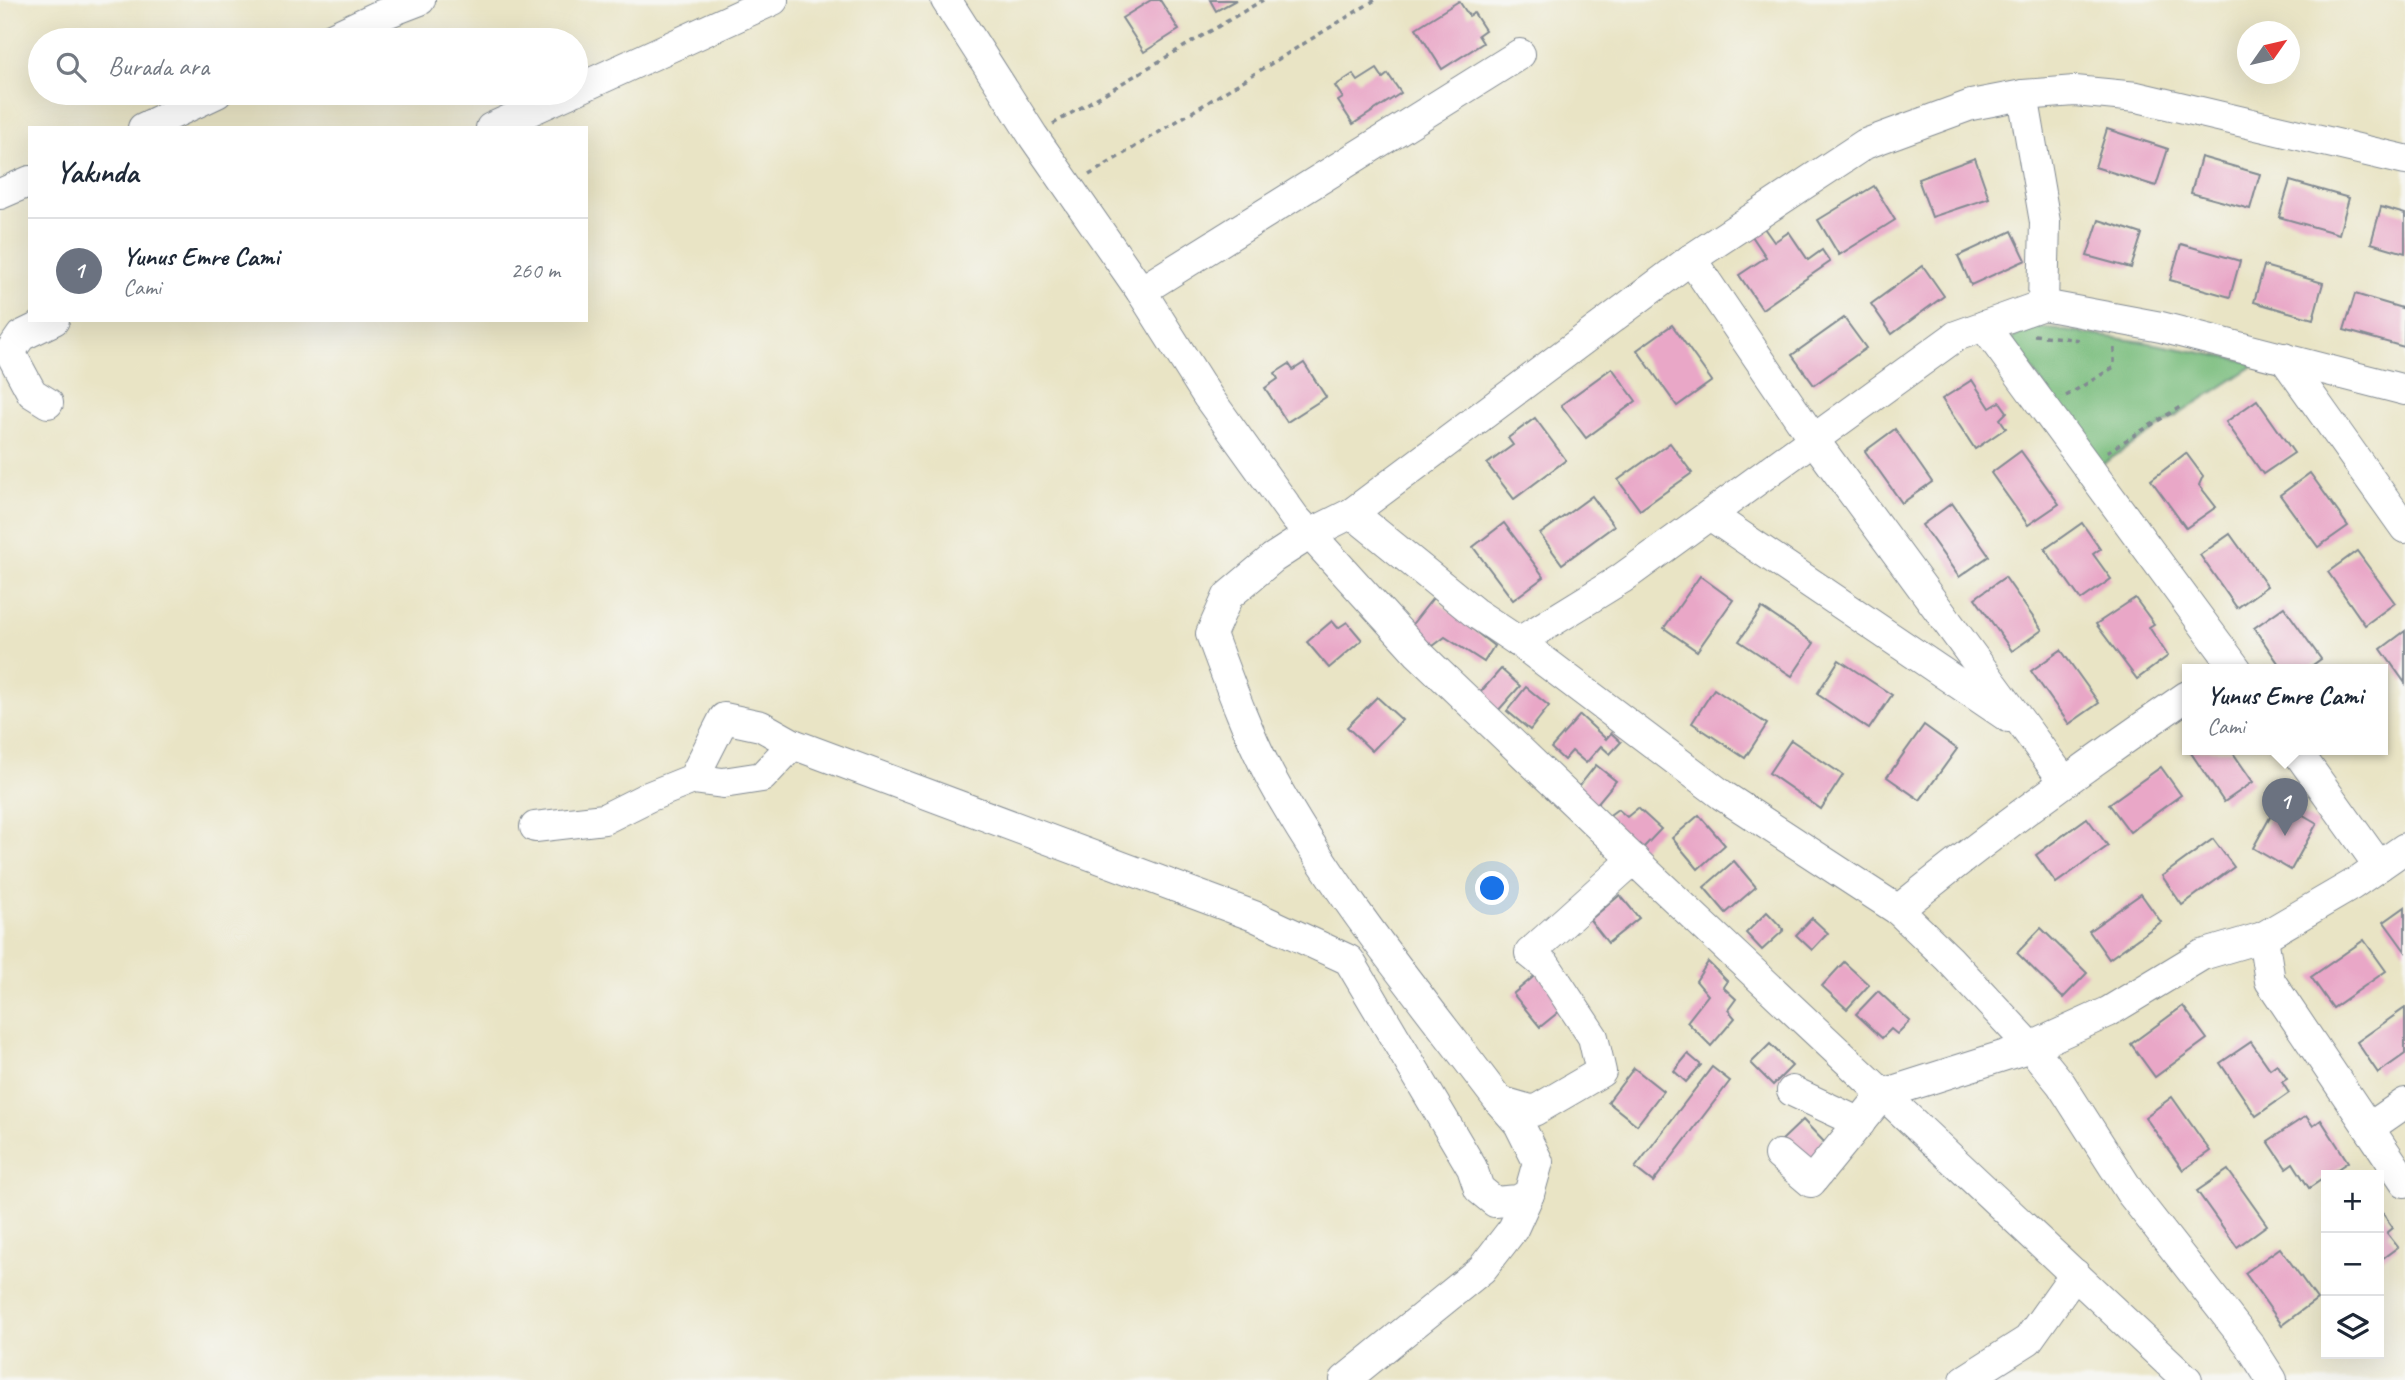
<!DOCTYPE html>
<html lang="tr">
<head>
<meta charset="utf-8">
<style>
	:root { --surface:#fff; --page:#f6f6f7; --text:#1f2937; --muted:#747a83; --line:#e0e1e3; --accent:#0f766e }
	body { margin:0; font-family:Caveat,sans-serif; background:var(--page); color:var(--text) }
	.controls { position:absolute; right:21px; bottom:21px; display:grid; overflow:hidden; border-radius:0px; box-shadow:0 7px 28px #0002 }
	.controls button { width:63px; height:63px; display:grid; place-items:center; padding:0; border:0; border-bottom:2px solid var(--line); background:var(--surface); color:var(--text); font:35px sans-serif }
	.compass { position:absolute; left:2237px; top:21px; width:63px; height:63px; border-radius:50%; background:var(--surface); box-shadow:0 7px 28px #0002; rotate:56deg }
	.you { position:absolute; left:1493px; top:889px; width:24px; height:24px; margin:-18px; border:5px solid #fff; border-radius:50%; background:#1a73e8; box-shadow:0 0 0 10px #1a73e833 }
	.badge { display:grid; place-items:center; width:46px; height:46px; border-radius:50%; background:var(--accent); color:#fff; font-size:23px; font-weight:700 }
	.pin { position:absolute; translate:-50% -58px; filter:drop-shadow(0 2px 4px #0008) }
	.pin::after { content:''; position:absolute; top:37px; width:24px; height:21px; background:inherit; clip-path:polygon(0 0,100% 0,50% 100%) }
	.popup { position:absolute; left:2182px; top:664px; width:206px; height:91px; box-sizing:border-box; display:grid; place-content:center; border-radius:0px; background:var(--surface); filter:drop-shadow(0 2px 5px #0005); font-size:23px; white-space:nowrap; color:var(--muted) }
	.popup b { font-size:26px; color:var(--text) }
	.popup::after { content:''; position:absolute; left:50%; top:100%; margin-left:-14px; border:14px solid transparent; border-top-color:var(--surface) }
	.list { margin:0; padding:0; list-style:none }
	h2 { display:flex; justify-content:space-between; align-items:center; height:91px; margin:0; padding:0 28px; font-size:30px }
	h2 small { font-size:23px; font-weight:400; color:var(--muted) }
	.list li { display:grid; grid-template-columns:46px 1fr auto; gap:21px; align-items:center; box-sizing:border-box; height:105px; padding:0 28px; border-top:2px solid var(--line) }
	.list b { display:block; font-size:26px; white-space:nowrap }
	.list p { margin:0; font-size:23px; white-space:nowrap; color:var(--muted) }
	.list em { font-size:23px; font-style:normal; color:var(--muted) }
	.icon { flex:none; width:38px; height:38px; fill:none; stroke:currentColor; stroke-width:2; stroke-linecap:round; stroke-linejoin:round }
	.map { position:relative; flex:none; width:2405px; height:1380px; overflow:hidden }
	.search { position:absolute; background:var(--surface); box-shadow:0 7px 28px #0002; left:28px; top:28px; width:560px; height:77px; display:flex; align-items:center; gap:18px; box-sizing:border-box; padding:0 24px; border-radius:38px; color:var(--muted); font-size:26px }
	.panel { position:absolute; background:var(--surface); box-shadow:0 7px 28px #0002; left:28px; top:126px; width:560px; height:196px; border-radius:0px }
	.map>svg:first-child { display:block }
	.forest { fill:#7cbe7f; stroke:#4c766e; stroke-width:2 }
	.building { fill:#e9a7c7 }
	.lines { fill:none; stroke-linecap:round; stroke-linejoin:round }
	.minor-casing { stroke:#828a92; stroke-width:32 }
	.path { stroke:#828a92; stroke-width:3.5; stroke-dasharray:5 5; stroke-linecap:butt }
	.minor { stroke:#fff; stroke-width:30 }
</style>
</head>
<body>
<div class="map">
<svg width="2405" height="1380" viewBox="0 0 2405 1380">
	<rect width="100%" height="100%" fill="#f6f6f2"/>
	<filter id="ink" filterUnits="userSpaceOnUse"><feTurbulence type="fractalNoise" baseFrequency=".0143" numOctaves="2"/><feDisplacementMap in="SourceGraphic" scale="14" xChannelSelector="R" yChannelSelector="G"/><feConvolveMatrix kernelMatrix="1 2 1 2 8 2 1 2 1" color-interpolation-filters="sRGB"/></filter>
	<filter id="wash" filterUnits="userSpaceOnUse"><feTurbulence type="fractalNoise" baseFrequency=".00686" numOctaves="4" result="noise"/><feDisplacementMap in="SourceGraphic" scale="28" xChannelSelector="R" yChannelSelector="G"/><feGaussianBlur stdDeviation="1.57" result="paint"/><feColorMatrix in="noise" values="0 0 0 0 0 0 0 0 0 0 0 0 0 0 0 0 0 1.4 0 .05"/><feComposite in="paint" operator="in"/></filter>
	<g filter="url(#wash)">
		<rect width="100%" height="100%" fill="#e9e4c5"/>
		<path class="forest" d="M2029 326 2144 342 2258 363 2101 465 2011 340Z"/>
		<g id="blocks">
			<g class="building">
				<path d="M1151 0H1160L1179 30 1144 52 1122 18Z"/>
				<path d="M1210 0H1236L1216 11Z"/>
				<path d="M1459 1 1469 16 1474 13 1485 30 1478 35 1483 43 1442 69 1416 28Z"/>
				<path d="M1377 69 1383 78 1388 74 1401 93 1353 124 1338 101 1343 98 1335 86 1353 74 1358 81Z"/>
				<path d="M2107 129 2168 149 2156 186 2095 167Z"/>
				<path d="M2201 157 2260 174 2250 209 2191 193Z"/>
				<path d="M1975 158 1989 198 1932 217 1918 179Z"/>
				<path d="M2290 181 2349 198 2339 234 2279 217Z"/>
				<path d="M1874 186 1895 220 1839 255 1818 220Z"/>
				<path d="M2381 207 2405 214V253L2371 243Z"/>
				<path d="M2099 220 2142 234 2131 268 2087 256Z"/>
				<path d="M1764 228 1774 242 1789 232 1808 260 1822 250 1830 262 1762 309 1739 275 1766 257 1752 236Z"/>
				<path d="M2012 231 2026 260 1971 285 1958 256Z"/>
				<path d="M2181 244 2240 261 2230 297 2170 280Z"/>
				<path d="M1923 266 1944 296 1892 334 1871 304Z"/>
				<path d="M2264 266 2323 283 2313 319 2254 302Z"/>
				<path d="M2355 294 2405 309 2404 347 2344 330Z"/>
				<path d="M1844 318 1866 348 1814 385 1792 355Z"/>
				<path d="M1672 325 1712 381 1677 406 1637 350Z"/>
				<path d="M1304 363 1326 397 1287 422 1265 388 1278 379 1275 373 1289 364 1293 370Z"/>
				<path d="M1612 368 1636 401 1586 438 1561 405Z"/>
				<path d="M1972 380 1990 408 2000 402 2007 412 2000 419 2006 428 1975 449 1942 399Z"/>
				<path d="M2257 400 2294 453 2263 474 2226 422Z"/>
				<path d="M1535 418 1566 460 1514 499 1487 464 1513 445 1508 438Z"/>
				<path d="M1895 429 1932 482 1902 503 1865 451Z"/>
				<path d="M1670 443 1692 473 1640 510 1618 480Z"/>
				<path d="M2021 451 2059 504 2028 525 1991 473Z"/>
				<path d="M2186 453 2203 476 2199 485 2216 507 2186 528 2151 480Z"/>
				<path d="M2310 473 2348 526 2318 547 2280 495Z"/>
				<path d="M1592 496 1614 526 1562 564 1540 534Z"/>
				<path d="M1952 503 1989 556 1959 577 1922 525Z"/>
				<path d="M1504 523 1544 577 1513 600 1473 547Z"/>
				<path d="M2082 523 2100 549 2093 554 2111 579 2081 600 2045 549Z"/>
				<path d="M2230 534 2267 586 2237 608 2200 555Z"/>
				<path d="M2357 551 2395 603 2365 625 2328 572Z"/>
				<path d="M1700 576 1733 600 1697 651 1664 628Z"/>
				<path d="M2005 577 2042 630 2012 651 1975 598Z"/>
				<path d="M1433 598 1494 646 1484 662 1445 637 1433 646 1410 627Z"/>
				<path d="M2135 598 2154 624 2149 627 2168 656 2137 679 2096 624Z"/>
				<path d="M2284 607 2321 659 2306 670H2283L2254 628Z"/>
				<path d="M1762 608 1814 643 1792 676 1739 641Z"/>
				<path d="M1332 621 1338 628 1347 622 1362 640 1329 668 1307 642Z"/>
				<path d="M2405 631V683L2381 649Z"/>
				<path d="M2061 650 2099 703 2069 724 2031 671Z"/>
				<path d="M1839 660 1892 695 1869 729 1817 694Z"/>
				<path d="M1501 669 1520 686 1497 712 1478 695Z"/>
				<path d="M1526 687 1549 706 1530 730 1507 711Z"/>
				<path d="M1714 689 1767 724 1745 758 1692 723Z"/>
				<path d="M1377 697 1402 720 1372 751 1347 727Z"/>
				<path d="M1580 715 1606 739 1611 733 1621 742 1610 754 1601 746 1586 763 1572 751 1564 760 1551 748Z"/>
				<path d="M1924 725 1957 749 1920 800 1887 777Z"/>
				<path d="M1791 740 1843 775 1821 809 1769 773Z"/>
				<path d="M2189 750H2231L2253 782 2224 802Z"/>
				<path d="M1596 765 1616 781 1596 805 1577 789Z"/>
				<path d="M2161 767 2181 795 2130 832 2109 804Z"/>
				<path d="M2279 801 2317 823 2291 870 2253 848Z"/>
				<path d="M1638 808 1661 829 1642 849 1607 817 1618 809 1627 817Z"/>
				<path d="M1699 815 1725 845 1698 869 1672 838Z"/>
				<path d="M2087 818 2108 846 2056 883 2036 855Z"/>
				<path d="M2213 839 2234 867 2182 905 2162 876Z"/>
				<path d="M1734 861 1756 887 1726 913 1704 887Z"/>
				<path d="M2141 894 2161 922 2109 959 2089 931Z"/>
				<path d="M1620 895 1639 918 1608 943 1590 920Z"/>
				<path d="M2405 907V951L2384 922Z"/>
				<path d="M1767 912 1784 930 1762 950 1746 933Z"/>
				<path d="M1812 918 1828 933 1812 950 1796 935Z"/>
				<path d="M2041 928 2087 973 2063 998 2017 953Z"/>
				<path d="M2364 940 2386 971 2333 1008 2311 977Z"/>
				<path d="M1708 962 1727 981 1723 987 1736 999 1728 1010 1735 1018 1711 1046 1687 1022 1708 995 1696 981Z"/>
				<path d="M1844 962 1869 985 1847 1009 1822 986Z"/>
				<path d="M1538 973 1566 1006 1540 1027 1513 994Z"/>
				<path d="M1878 991 1910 1021 1897 1034 1891 1029 1882 1038 1856 1014Z"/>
				<path d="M2183 1006 2207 1039 2155 1077 2131 1044Z"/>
				<path d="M2405 1008V1054L2378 1073 2357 1042Z"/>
				<path d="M2251 1042 2270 1069 2277 1064 2287 1079 2282 1082 2289 1093 2256 1116 2220 1063Z"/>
				<path d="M1770 1044 1792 1066 1773 1085 1751 1063Z"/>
				<path d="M1688 1054 1701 1065 1686 1082 1674 1071Z"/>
				<path d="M1712 1067 1730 1081 1653 1182 1635 1168Z"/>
				<path d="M1634 1068 1663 1091 1637 1125 1608 1102Z"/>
				<path d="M2172 1097 2210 1151 2183 1170 2145 1117Z"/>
				<path d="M2306 1116 2313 1126 2321 1120 2348 1162 2309 1188 2293 1163 2286 1168 2268 1141Z"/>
				<path d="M1803 1120 1829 1147 1806 1168 1781 1141Z"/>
				<path d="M2228 1170 2267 1225 2237 1247 2197 1191Z"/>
				<path d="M2379 1208 2393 1228 2387 1233 2398 1247 2379 1261Z"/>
				<path d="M2280 1248 2317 1299 2282 1325 2245 1273Z"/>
			</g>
		</g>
	</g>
	<g filter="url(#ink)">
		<use href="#blocks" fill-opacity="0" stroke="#828a92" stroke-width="2"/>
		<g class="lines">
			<g class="minor-casing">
				<g id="minor">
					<path d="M946 0 1033 136 1141 291 1208 397 1295 518 1310 534 1418 653 1653 878 2187 1380"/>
					<path d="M327 40 376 17 420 0"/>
					<path d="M576 90 773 0"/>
					<path d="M2023 95 2045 222 2043 305"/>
					<path d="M143 128 217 93"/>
					<path d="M491 128 569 93"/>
					<path d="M0 194 30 181"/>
					<path d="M1691 259 1814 440 2064 781"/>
					<path d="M1141 291 1520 54"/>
					<path d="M1984 326 2237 670"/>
					<path d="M2284 358 2405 528"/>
					<path d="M48 403 32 393 10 352 21 336 54 320"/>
					<path d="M1352 513 1474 612 1519 642 1722 795 1898 910 1949 959 2031 1047 2061 1084 2130 1192 2249 1344 2272 1380"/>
					<path d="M1710 515 2008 717"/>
					<path d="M1519 642 1621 579 1956 336 2043 305 2161 327 2405 390"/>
					<path d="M2296 750 2379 866"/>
					<path d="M693 779 723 783 762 777 793 744 1254 916 1349 960 1472 1168 1479 1189 1495 1202 1518 1200 1529 1194 1538 1162 1519 1124 1499 1101C1420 996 1333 892 1270 776 1246 730 1229 682 1211 634L1228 596 1273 558 1310 534 1352 513 1691 259 1865 144 1971 105 2023 95 2075 91 2137 97 2405 160"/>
					<path d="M535 827 604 819 648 797 693 779 724 718 761 726 793 744"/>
					<path d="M1898 910C1991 834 2088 764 2187 696"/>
					<path d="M2263 937 2270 981 2405 1182"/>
					<path d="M1792 1091 1860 1123"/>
					<path d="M1499 1101 1534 1111 1601 1072 1593 1037 1546 966 1530 953 1634 859"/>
					<path d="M2369 1128 2405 1103"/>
					<path d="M1779 1155 1811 1182 1883 1094 2031 1047 2108 1012 2202 955 2263 937 2352 885 2405 848"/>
					<path d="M1345 1380 1482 1269 1513 1229 1529 1194"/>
					<path d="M1965 1380 2028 1340 2075 1274"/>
				</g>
			</g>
			<g class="path">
				<path d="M1053 124 1263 0"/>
				<path d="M1089 175 1375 0"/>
				<path d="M2034 335 2082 340"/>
				<path d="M2066 396 2114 367V343"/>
				<path d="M2107 452 2180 407"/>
			</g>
			<use href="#minor" class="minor"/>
		</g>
	</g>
</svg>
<div class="controls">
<button>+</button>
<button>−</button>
<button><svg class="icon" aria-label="layers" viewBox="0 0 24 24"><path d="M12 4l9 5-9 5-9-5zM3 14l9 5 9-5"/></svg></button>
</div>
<svg class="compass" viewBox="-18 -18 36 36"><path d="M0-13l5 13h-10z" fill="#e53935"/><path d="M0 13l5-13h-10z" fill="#747a83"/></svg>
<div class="you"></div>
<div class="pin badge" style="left:2285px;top:836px;background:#6b7280">1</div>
<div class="popup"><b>Yunus Emre Cami</b>Cami</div>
<div class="search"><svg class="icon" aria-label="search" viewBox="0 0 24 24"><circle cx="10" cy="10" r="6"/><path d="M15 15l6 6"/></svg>Burada ara</div>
<section class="panel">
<h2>Yakında<small></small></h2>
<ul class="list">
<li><span class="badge" style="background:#6b7280">1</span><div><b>Yunus Emre Cami</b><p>Cami</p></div><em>260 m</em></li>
</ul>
</section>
</div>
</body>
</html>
